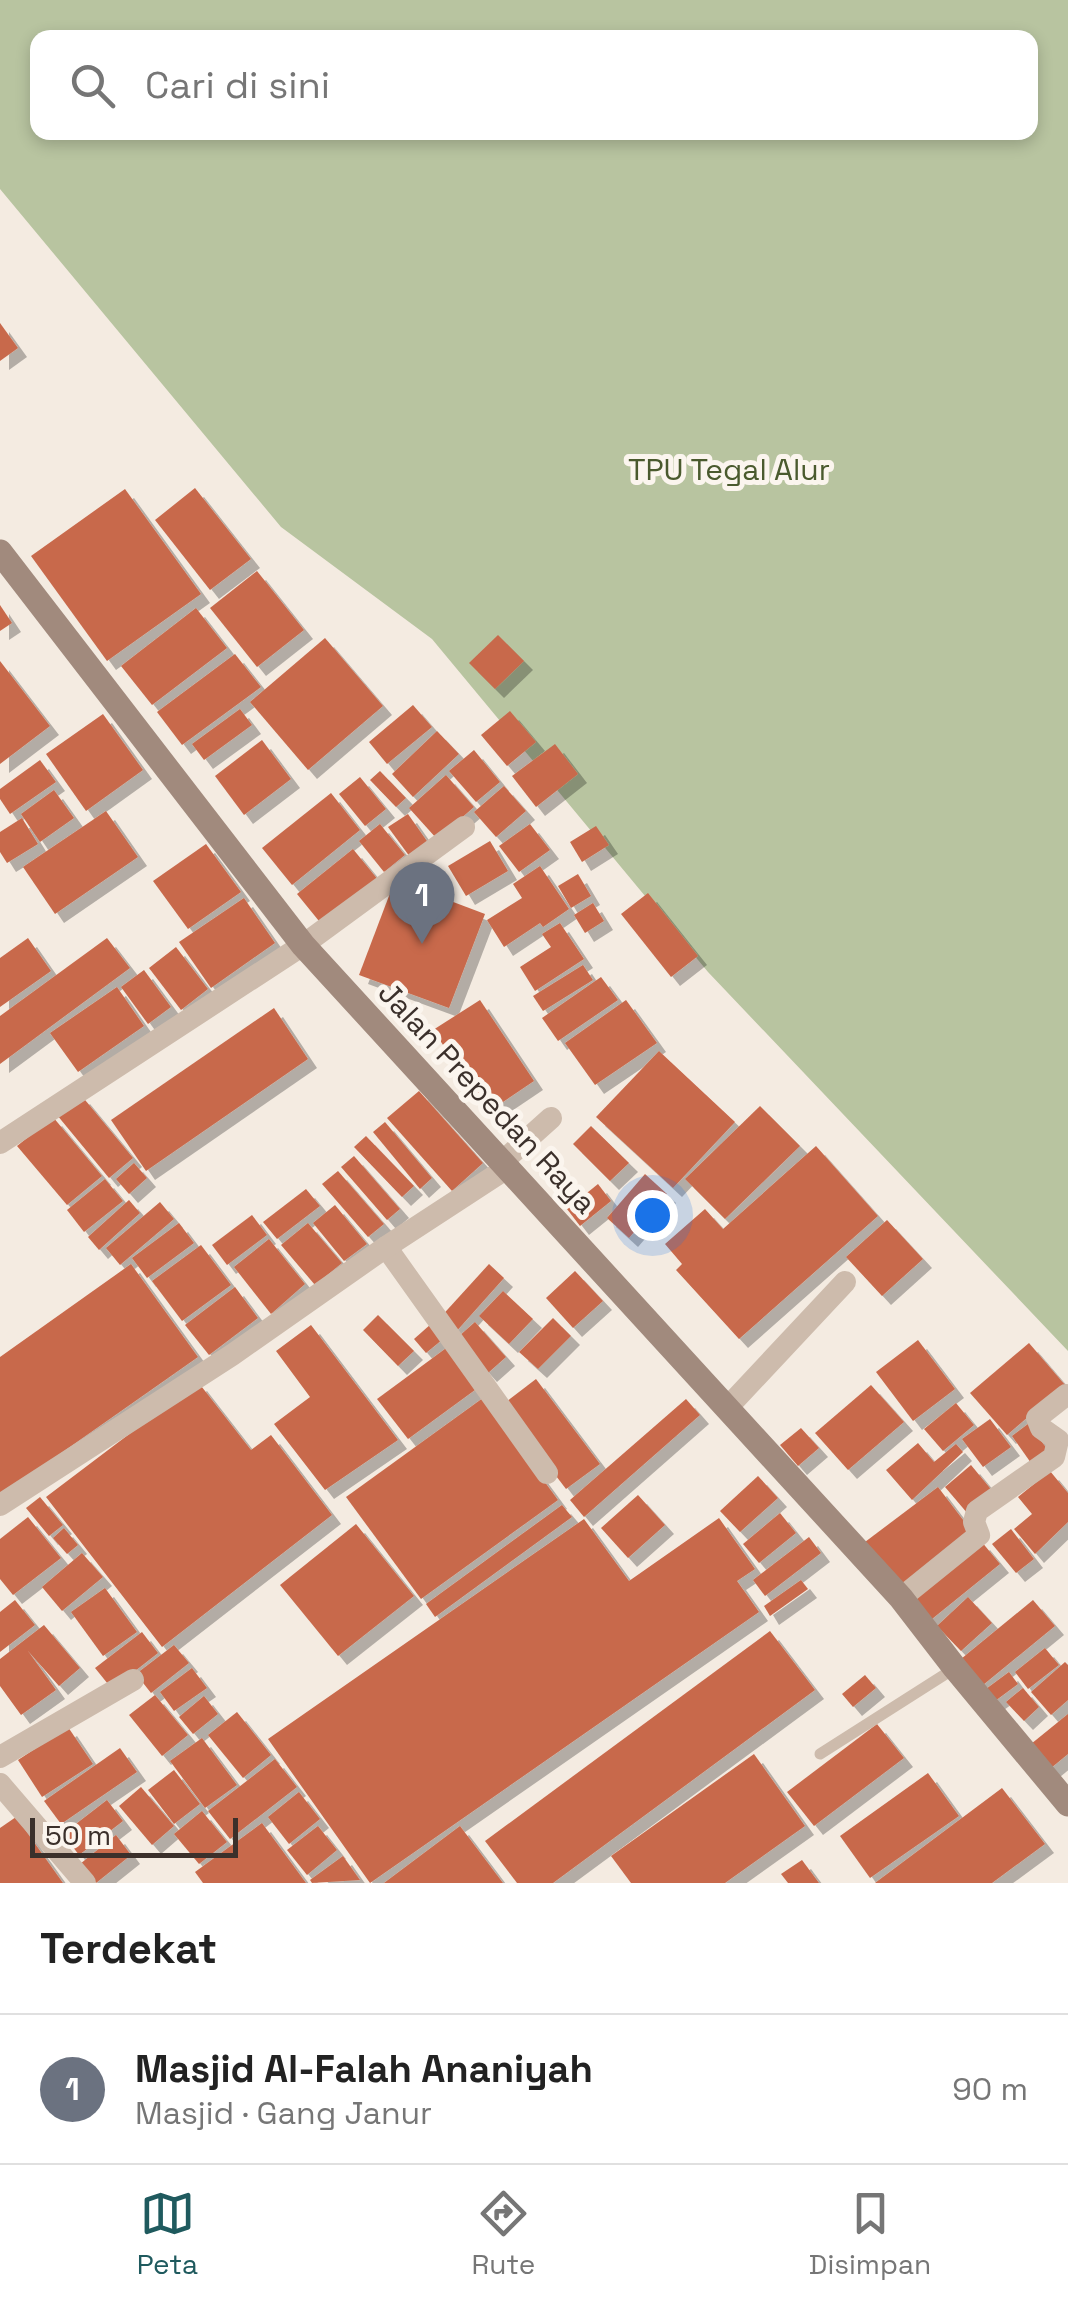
<!DOCTYPE html>
<html lang="id">
<head>
<meta charset="utf-8">
<style>
	:root { --surface:#fff; --page:#f6f6f6; --text:#222; --muted:#767676; --line:#e0e0e0; --accent:#1f5a5e }
	body { margin:0; font-family:"Space Grotesk",sans-serif; background:var(--page); color:var(--text) }
	.scale { position:absolute; left:30px; bottom:25px; width:208px; box-sizing:border-box; padding-left:10px; border:5px solid #3b302b; border-top:0; font-size:28px; line-height:35px; white-space:nowrap; color:#3b302b; -webkit-text-stroke:8px #fbf5ee; paint-order:stroke }
	.you { position:absolute; left:652px; top:1215px; width:35px; height:35px; margin:-25px; border:8px solid #fff; border-radius:50%; background:#1a73e8; box-shadow:0 0 0 15px #1a73e833 }
	.badge { display:grid; place-items:center; width:65px; height:65px; border-radius:50%; background:var(--accent); color:#fff; font-size:32px; font-weight:700 }
	.pin { position:absolute; translate:-50% -82px; filter:drop-shadow(0 2px 5px #0008) }
	.pin::after { content:''; position:absolute; top:52px; width:35px; height:30px; background:inherit; clip-path:polygon(0 0,100% 0,50% 100%) }
	.list { margin:0; padding:0; list-style:none }
	h2 { display:flex; justify-content:space-between; align-items:center; height:130px; margin:0; padding:0 40px; font-size:42px }
	h2 small { font-size:32px; font-weight:400; color:var(--muted) }
	.list li { display:grid; grid-template-columns:65px 1fr auto; gap:30px; align-items:center; box-sizing:border-box; height:150px; padding:0 40px; border-top:2px solid var(--line) }
	.list b { display:block; font-size:38px; white-space:nowrap }
	.list p { margin:0; font-size:32px; white-space:nowrap; color:var(--muted) }
	.list em { font-size:32px; font-style:normal; color:var(--muted) }
	.icon { flex:none; width:55px; height:55px; fill:none; stroke:currentColor; stroke-width:2; stroke-linecap:round; stroke-linejoin:round }
	.map { position:relative; flex:none; width:1068px; height:1883px; overflow:hidden }
	.search { position:absolute; background:var(--surface); box-shadow:0 5px 15px #0003; left:30px; right:30px; top:30px; height:110px; display:flex; align-items:center; gap:25px; box-sizing:border-box; padding:0 35px; border-radius:20px; color:var(--muted); font-size:38px }
	.sheet { height:280px; background:var(--surface) }
	nav { display:flex; justify-content:space-around; align-items:center; box-sizing:border-box; height:140px; border-top:2px solid var(--line); background:var(--surface); font-size:28px; color:var(--muted) }
	nav a { display:grid; justify-items:center; gap:5px }
	nav .on { color:var(--accent) }
	.map>svg:first-child { display:block }
	.green { fill:#b8c4a0; fill-rule:evenodd }
	.building { fill:#c8694b; filter:url(#shadow) }
	.lines { fill:none; stroke-linecap:round; stroke-linejoin:round }
	.lane { stroke:#cdbbac; stroke-width:11 }
	.street { stroke:#cdbbac; stroke-width:22 }
	.secondary { stroke:#a18a7d; stroke-width:25 }
	.labels { text-anchor:middle; stroke-width:10; stroke-linejoin:round; paint-order:stroke }
	.park-label { font-size:30px; fill:#4a5a2e; stroke:#fbf5ee }
	.street-label { font-size:30px; fill:#3b302b; stroke:#fbf5ee }
</style>
</head>
<body>
<div class="map">
<svg width="1068" height="1883" viewBox="0 0 1068 1883">
	<defs>
		<filter id="shadow"><feDropShadow dx="9" dy="9" stdDeviation="0" flood-color="#0004"/></filter>
	</defs>
	<rect width="100%" height="100%" fill="#f4ebe1"/>
	<path class="green" d="M0 0H1068V1351L708 972 432 639 281 527 0 189ZM38 38H1030V132H38Z"/>
	<g class="building">
		<path d="M0 323 18 348 0 361Z"/>
		<path d="M195 488 251 559 210 590 155 520Z"/>
		<path d="M125 489 201 594 107 661 31 556Z"/>
		<path d="M257 571 304 630 257 667 210 608Z"/>
		<path d="M0 605 12 623 0 631Z"/>
		<path d="M196 608 227 648 152 705 121 666Z"/>
		<path d="M498 635 524 661 495 689 469 663Z"/>
		<path d="M325 638 383 706 308 770 250 702Z"/>
		<path d="M235 654 261 687 182 745 157 712Z"/>
		<path d="M0 661 50 726 0 764Z"/>
		<path d="M413 705 432 727 387 764 369 742Z"/>
		<path d="M240 709 252 725 204 760 192 744Z"/>
		<path d="M510 711 536 742 507 766 481 735Z"/>
		<path d="M103 714 143 770 86 811 46 754Z"/>
		<path d="M437 731 459 754 413 797 392 774Z"/>
		<path d="M262 740 291 779 244 815 215 776Z"/>
		<path d="M555 744 578 774 536 807 512 776Z"/>
		<path d="M474 750 500 782 476 802 449 771Z"/>
		<path d="M40 760 56 782 10 814 0 799V789Z"/>
		<path d="M380 771 406 798 396 807 370 780Z"/>
		<path d="M446 775 474 807 437 839 409 808Z"/>
		<path d="M360 777 386 809 365 826 339 794Z"/>
		<path d="M504 786 526 811 496 837 474 812Z"/>
		<path d="M54 790 74 818 40 842 21 814Z"/>
		<path d="M331 793 360 830 292 885 262 848Z"/>
		<path d="M106 811 138 857 55 914 23 867Z"/>
		<path d="M408 814 429 844 410 857 388 827Z"/>
		<path d="M22 818 38 844 7 863 0 852V832Z"/>
		<path d="M380 824 405 855 384 872 359 841Z"/>
		<path d="M530 824 550 850 519 872 499 846Z"/>
		<path d="M596 826 609 845 582 862 570 842Z"/>
		<path d="M490 841 508 871 466 896 448 866Z"/>
		<path d="M206 844 241 892 188 929 153 881Z"/>
		<path d="M353 849 379 881 323 926 297 894Z"/>
		<path d="M540 866 569 909 543 927 540 923 504 947 487 920 522 898 513 884Z"/>
		<path d="M578 874 591 896 571 908 558 886Z"/>
		<path d="M395 880 485 914 449 1008 359 975Z"/>
		<path d="M648 893 698 956 671 977 621 914Z"/>
		<path d="M244 898 275 943 211 988 179 942Z"/>
		<path d="M593 903 604 921 585 933 574 915Z"/>
		<path d="M560 923 584 959 535 991 520 967 551 947 542 934Z"/>
		<path d="M28 938 51 971 0 1007V958Z"/>
		<path d="M107 938 130 968 0 1064V1016Z"/>
		<path d="M176 947 208 989 181 1010 149 968Z"/>
		<path d="M583 965 593 980 543 1011 533 996Z"/>
		<path d="M144 970 171 1007 148 1024 121 987Z"/>
		<path d="M601 977 618 1000 558 1041 542 1018Z"/>
		<path d="M117 987 144 1026 78 1072 50 1033Z"/>
		<path d="M480 1000 534 1081 488 1112 433 1030Z"/>
		<path d="M626 1000 657 1043 595 1085 565 1043Z"/>
		<path d="M274 1008 308 1059 146 1171 111 1120Z"/>
		<path d="M659 1051 735 1122 673 1188 596 1117Z"/>
		<path d="M419 1091 483 1163 452 1191 387 1118Z"/>
		<path d="M81 1095 133 1158 109 1178 57 1115Z"/>
		<path d="M760 1106 800 1146 725 1219 685 1179Z"/>
		<path d="M53 1117 102 1176 67 1205 17 1146Z"/>
		<path d="M385 1122 432 1178 420 1189 373 1132Z"/>
		<path d="M591 1126 629 1163 610 1181 573 1144Z"/>
		<path d="M366 1136 414 1186 402 1197 354 1147Z"/>
		<path d="M816 1146 878 1216 739 1339 676 1270 682 1264 665 1244 705 1209 723 1229Z"/>
		<path d="M354 1156 400 1209 387 1220 341 1167Z"/>
		<path d="M134 1163 147 1178 129 1194 116 1179Z"/>
		<path d="M338 1171 384 1224 368 1237 322 1184Z"/>
		<path d="M645 1174 667 1194 629 1238 607 1218Z"/>
		<path d="M105 1179 123 1201 84 1232 67 1210Z"/>
		<path d="M598 1184 611 1201 580 1226 567 1209Z"/>
		<path d="M306 1189 320 1206 277 1239 263 1222Z"/>
		<path d="M129 1200 140 1213 99 1250 88 1237Z"/>
		<path d="M160 1202 174 1219 120 1265 106 1248Z"/>
		<path d="M335 1205 367 1244 344 1261 313 1223Z"/>
		<path d="M252 1215 267 1235 227 1265 212 1245Z"/>
		<path d="M887 1220 923 1259 882 1296 846 1257Z"/>
		<path d="M179 1223 194 1243 147 1278 132 1258Z"/>
		<path d="M308 1223 342 1263 315 1285 281 1245Z"/>
		<path d="M269 1239 305 1284 271 1314 234 1267Z"/>
		<path d="M201 1245 231 1285 182 1321 152 1281Z"/>
		<path d="M131 1264 198 1357 0 1496V1357Z"/>
		<path d="M489 1264 504 1278 454 1334 438 1320Z"/>
		<path d="M575 1271 603 1301 573 1328 546 1298Z"/>
		<path d="M235 1287 258 1318 209 1355 185 1325Z"/>
		<path d="M503 1291 533 1319 509 1344 479 1316Z"/>
		<path d="M378 1315 414 1351 398 1366 363 1330Z"/>
		<path d="M553 1318 571 1336 538 1369 519 1352Z"/>
		<path d="M475 1322 506 1357 488 1373 457 1338Z"/>
		<path d="M431 1324 443 1339 426 1353 414 1339Z"/>
		<path d="M311 1325 398 1440 325 1490 274 1424 310 1397 276 1351Z"/>
		<path d="M918 1340 955 1389 913 1421 876 1372Z"/>
		<path d="M1029 1343 1065 1385 1007 1435 970 1393Z"/>
		<path d="M449 1346 479 1387 408 1439 377 1399Z"/>
		<path d="M536 1379 600 1464 566 1489 502 1405Z"/>
		<path d="M198 1382 251 1450 271 1435 332 1515 162 1647 46 1497Z"/>
		<path d="M871 1385 904 1422 848 1470 815 1433Z"/>
		<path d="M483 1398 558 1500 421 1599 346 1497Z"/>
		<path d="M686 1399 700 1415 584 1517 570 1500Z"/>
		<path d="M956 1403 974 1425 943 1451 924 1429Z"/>
		<path d="M990 1419 1011 1447 983 1467 962 1439Z"/>
		<path d="M1028 1424 1048 1450 1031 1463 1012 1436Z"/>
		<path d="M801 1428 819 1448 798 1466 780 1445Z"/>
		<path d="M918 1443 934 1462 956 1444 963 1452 912 1500 886 1470Z"/>
		<path d="M971 1465 994 1493 968 1514 945 1487Z"/>
		<path d="M1050 1471 1068 1493V1522L1035 1554 1014 1529 1032 1514 1018 1497Z"/>
		<path d="M758 1476 778 1498 740 1532 720 1511Z"/>
		<path d="M938 1487 973 1533 896 1591 861 1545Z"/>
		<path d="M638 1495 665 1525 628 1558 601 1528Z"/>
		<path d="M40 1497 63 1525 49 1536 26 1508Z"/>
		<path d="M562 1505 572 1517 435 1617 426 1604Z"/>
		<path d="M780 1513 796 1533 759 1563 743 1544Z"/>
		<path d="M28 1517 61 1558 13 1595 0 1579V1539Z"/>
		<path d="M719 1518 755 1569 737 1581 759 1612 370 1883 268 1739 584 1519 629 1581Z"/>
		<path d="M356 1524 414 1596 338 1656 280 1585Z"/>
		<path d="M64 1528 78 1545 67 1554 53 1538Z"/>
		<path d="M1011 1529 1034 1559 1016 1573 992 1544Z"/>
		<path d="M809 1537 821 1553 765 1596 753 1580Z"/>
		<path d="M981 1541 1000 1564 927 1623 908 1600Z"/>
		<path d="M82 1553 103 1577 62 1611 42 1587Z"/>
		<path d="M801 1580 808 1589 770 1616 764 1606Z"/>
		<path d="M105 1588 137 1632 103 1656 71 1612Z"/>
		<path d="M968 1597 992 1623 961 1651 937 1626Z"/>
		<path d="M15 1600 35 1625 0 1652V1612Z"/>
		<path d="M1033 1600 1055 1626 983 1685 961 1659Z"/>
		<path d="M44 1625 80 1668 59 1686 28 1651 56 1690 21 1715 0 1686V1659Z"/>
		<path d="M770 1631 815 1690 553 1883H517L485 1841Z"/>
		<path d="M142 1632 158 1653 112 1689 95 1668Z"/>
		<path d="M174 1645 189 1663 151 1693 136 1674Z"/>
		<path d="M1045 1648 1059 1665 1028 1689 1015 1672Z"/>
		<path d="M1065 1662 1068 1665V1700L1051 1715 1031 1692Z"/>
		<path d="M192 1668 207 1688 174 1711 160 1692Z"/>
		<path d="M1009 1672 1018 1684 995 1701 986 1689Z"/>
		<path d="M865 1675 876 1688 853 1707 842 1694Z"/>
		<path d="M1023 1688 1039 1707 1024 1721 1006 1702Z"/>
		<path d="M155 1695 188 1735 162 1756 129 1715Z"/>
		<path d="M204 1696 218 1714 193 1734 179 1717Z"/>
		<path d="M237 1712 271 1755 243 1778 208 1735Z"/>
		<path d="M1068 1714V1754L1051 1768 1031 1744Z"/>
		<path d="M877 1724 904 1758 814 1826 787 1792Z"/>
		<path d="M68 1727 93 1764 42 1797 18 1760Z"/>
		<path d="M202 1738 237 1785 205 1808 170 1761Z"/>
		<path d="M120 1748 137 1772 61 1824 44 1801Z"/>
		<path d="M754 1754 805 1826 725 1883H631L611 1856Z"/>
		<path d="M275 1759 297 1787 230 1839 208 1811Z"/>
		<path d="M174 1770 200 1804 174 1824 148 1790Z"/>
		<path d="M928 1773 959 1816 870 1878 840 1836Z"/>
		<path d="M141 1787 174 1826 152 1845 119 1806Z"/>
		<path d="M1002 1788 1045 1844 992 1883H875Z"/>
		<path d="M299 1792 320 1819 289 1844 268 1817Z"/>
		<path d="M107 1800 123 1821 79 1855 63 1834Z"/>
		<path d="M202 1811 227 1842 199 1864 174 1834Z"/>
		<path d="M16 1817 63 1883H0V1828Z"/>
		<path d="M262 1823 306 1883H203L195 1872Z"/>
		<path d="M318 1826 337 1850 307 1875 287 1850Z"/>
		<path d="M460 1826 503 1883H384Z"/>
		<path d="M116 1835 131 1855 96 1883 80 1864Z"/>
		<path d="M343 1856 360 1880 312 1883 310 1880Z"/>
		<path d="M802 1860 819 1883H788L781 1874Z"/>
	</g>
	<g class="lines">
		<path class="lane" d="M820 1754 955 1668"/>
		<g class="street">
			<path d="M0 1143 303 945 464 827"/>
			<path d="M502 1162 551 1118"/>
			<path d="M386 1247 547 1473"/>
			<path d="M727 1408 845 1282"/>
			<path d="M0 1505 232 1355 386 1247 507 1168"/>
			<path d="M901 1598 979 1535 974 1522 977 1511 1054 1457 1058 1440 1041 1428 1037 1418 1066 1395"/>
			<path d="M0 1757 133 1680"/>
			<path d="M0 1784 85 1883"/>
		</g>
		<path class="secondary" d="M0 552 303 945 901 1598 955 1668 1068 1804"/>
	</g>
	<g class="labels">
		<g class="park-label">
			<text x="729" y="480">TPU Tegal Alur</text>
		</g>
		<g class="street-label">
			<text transform="translate(487 1098) rotate(47)" y="10">Jalan Prepedan Raya</text>
		</g>
	</g>
</svg>
<div class="scale">50 m</div>
<div class="you"></div>
<div class="pin badge" style="left:422px;top:944px;background:#6b7280">1</div>
<div class="search"><svg class="icon" aria-label="search" viewBox="0 0 24 24"><circle cx="10" cy="10" r="6"/><path d="M15 15l6 6"/></svg>Cari di sini</div>
</div>
<section class="sheet">
<h2>Terdekat<small></small></h2>
<ul class="list">
<li><span class="badge" style="background:#6b7280">1</span><div><b>Masjid Al-Falah Ananiyah</b><p>Masjid · Gang Janur</p></div><em>90 m</em></li>
</ul>
</section>
<nav>
<a class="on"><svg class="icon" aria-label="map" viewBox="0 0 24 24"><path d="M3 6l6-2 6 2 6-2v14l-6 2-6-2-6 2zM9 4v14M15 6v14"/></svg>Peta</a>
<a><svg class="icon" aria-label="directions" viewBox="0 0 24 24"><path d="M12 3l9 9-9 9-9-9zM9 14v-3h6M13 9l2 2-2 2"/></svg>Rute</a>
<a><svg class="icon" aria-label="saved" viewBox="0 0 24 24"><path d="M7 4h10v16l-5-4-5 4z"/></svg>Disimpan</a>
</nav>
</body>
</html>
